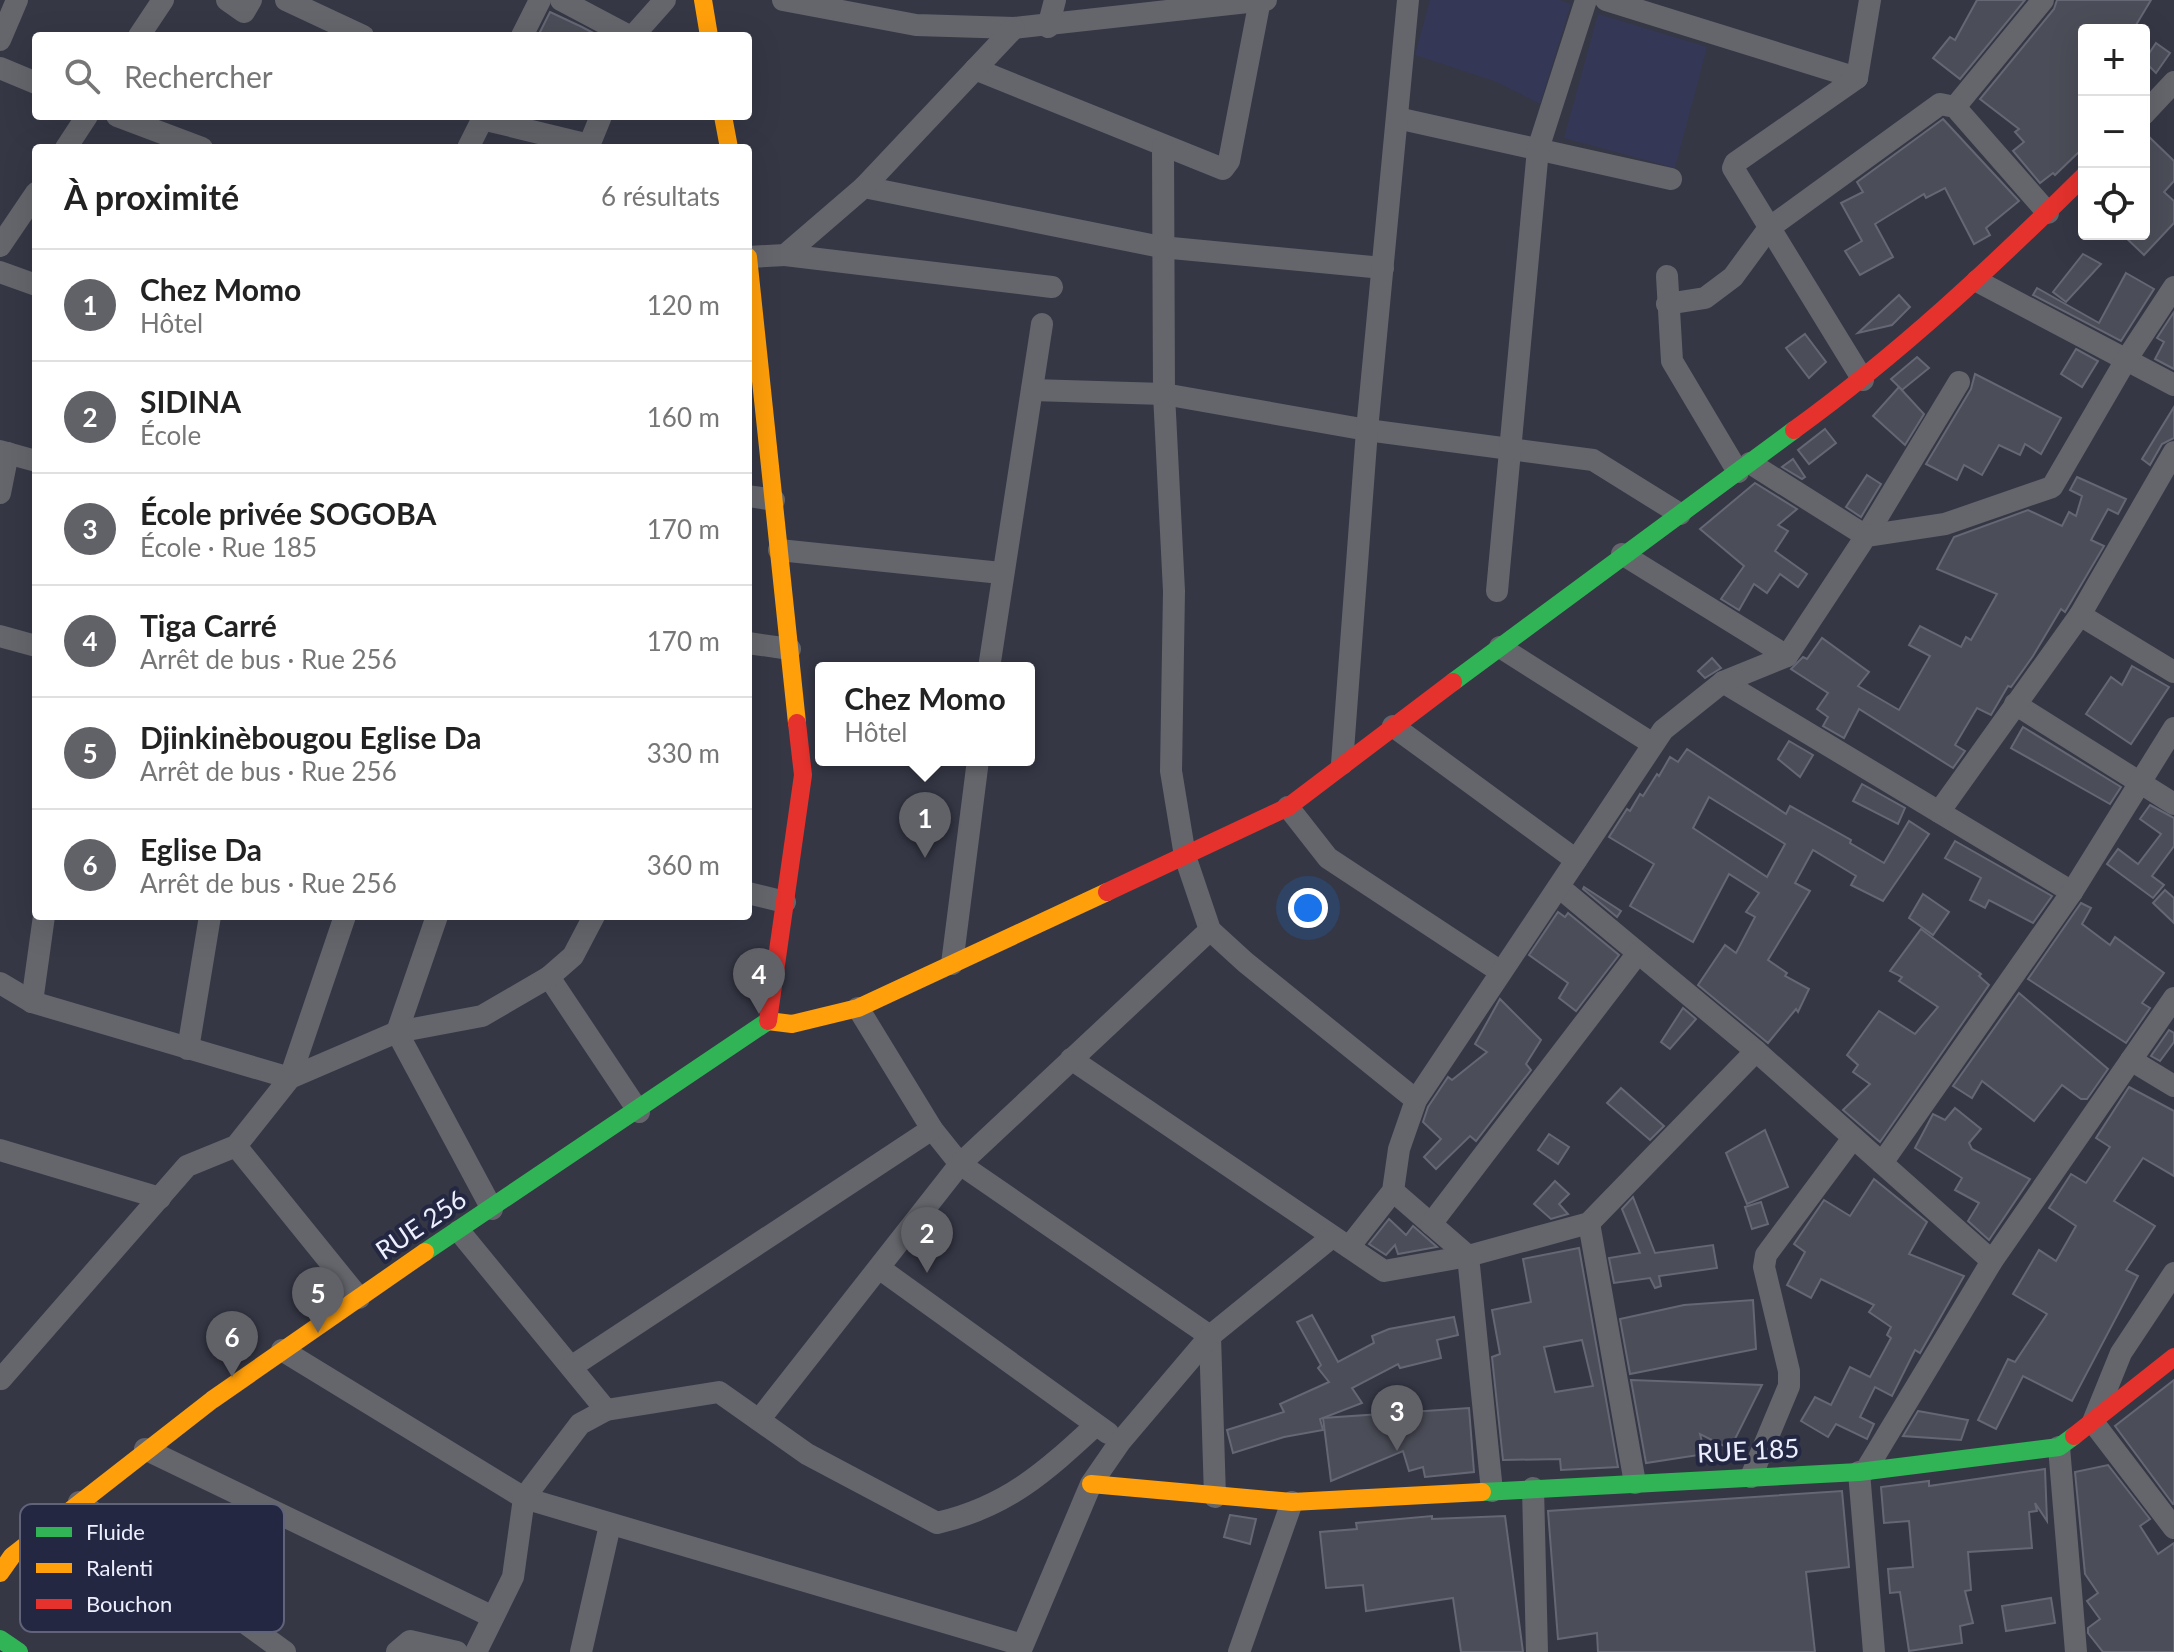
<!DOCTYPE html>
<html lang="fr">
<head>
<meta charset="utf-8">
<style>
	:root { --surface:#fff; --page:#f6f6f6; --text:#222; --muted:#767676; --line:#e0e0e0; --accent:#616168 }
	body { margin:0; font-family:Lato,sans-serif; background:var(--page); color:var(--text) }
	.controls { position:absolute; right:24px; top:24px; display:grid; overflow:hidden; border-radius:8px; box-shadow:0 8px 32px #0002 }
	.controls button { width:72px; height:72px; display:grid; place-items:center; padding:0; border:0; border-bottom:2px solid var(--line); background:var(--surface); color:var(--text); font:40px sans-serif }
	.you { position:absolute; left:1308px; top:908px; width:28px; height:28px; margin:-20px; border:6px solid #fff; border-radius:50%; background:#1a73e8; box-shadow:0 0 0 12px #1a73e833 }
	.badge { display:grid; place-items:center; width:52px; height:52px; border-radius:50%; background:var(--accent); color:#fff; font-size:26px; font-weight:700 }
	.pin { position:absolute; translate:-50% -66px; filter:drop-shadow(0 2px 4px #0008) }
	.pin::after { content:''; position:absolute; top:42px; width:28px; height:24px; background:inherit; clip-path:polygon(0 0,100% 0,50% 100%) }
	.popup { position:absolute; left:815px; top:662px; width:220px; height:104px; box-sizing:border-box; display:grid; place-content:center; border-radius:8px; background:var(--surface); filter:drop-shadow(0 2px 6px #0005); font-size:26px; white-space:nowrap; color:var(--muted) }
	.popup b { font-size:30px; color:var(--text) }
	.popup::after { content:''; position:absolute; left:50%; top:100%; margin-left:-16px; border:16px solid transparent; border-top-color:var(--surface) }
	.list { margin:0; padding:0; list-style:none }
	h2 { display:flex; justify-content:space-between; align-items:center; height:104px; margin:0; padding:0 32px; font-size:34px }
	h2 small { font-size:26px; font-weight:400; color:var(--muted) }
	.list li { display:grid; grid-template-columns:52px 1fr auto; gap:24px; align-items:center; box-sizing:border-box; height:112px; padding:0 32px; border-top:2px solid var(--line) }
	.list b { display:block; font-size:30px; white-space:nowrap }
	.list p { margin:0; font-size:26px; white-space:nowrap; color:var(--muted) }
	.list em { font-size:26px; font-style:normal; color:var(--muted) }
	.icon { flex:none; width:44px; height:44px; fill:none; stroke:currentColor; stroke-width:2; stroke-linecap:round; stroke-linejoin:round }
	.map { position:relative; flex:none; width:2174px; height:1652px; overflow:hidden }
	.search { position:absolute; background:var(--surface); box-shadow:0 8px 32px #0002; left:32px; top:32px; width:720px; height:88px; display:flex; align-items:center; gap:20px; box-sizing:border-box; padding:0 28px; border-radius:8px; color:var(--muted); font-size:30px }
	.panel { position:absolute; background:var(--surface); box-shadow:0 8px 32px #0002; left:32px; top:144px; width:720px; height:776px; border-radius:8px }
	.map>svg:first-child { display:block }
	.built { fill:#343856 }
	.building { fill:#4b4d58; stroke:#656774; stroke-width:2; fill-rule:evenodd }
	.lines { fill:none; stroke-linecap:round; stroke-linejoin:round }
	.street { stroke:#65666c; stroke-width:22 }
	.fast { stroke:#30b455; stroke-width:18 }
	.slow { stroke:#ff9f0a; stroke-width:18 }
	.jam { stroke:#e5322d; stroke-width:18 }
	.labels { text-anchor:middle; stroke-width:8; stroke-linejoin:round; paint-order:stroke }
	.street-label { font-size:26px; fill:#edeffe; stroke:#242742 }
	.key { fill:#242742; stroke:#60637a; stroke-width:2 }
	.key-label { font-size:22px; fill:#edeffe }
</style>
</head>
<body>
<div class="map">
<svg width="2174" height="1652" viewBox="0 0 2174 1652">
	<rect width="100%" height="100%" fill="#353745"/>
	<g class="built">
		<path d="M1430 0H1559L1571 4 1540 104 1497 82 1415 55Z"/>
		<path d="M1598 14 1707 47 1675 168 1564 138Z"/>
	</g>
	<g class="building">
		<path d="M1977 0H2025L1960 79 1933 58 1950 37 1955 40Z"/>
		<path d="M2057 0H2151L2133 30H2084V147L2055 175 2053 173 2040 183 2013 151 2024 142 2015 132 2019 129 1980 99 2054 9Z"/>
		<path d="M550 12 582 27 599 36H538Z"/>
		<path d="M2156 43 2170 53 2156 73 2144 61Z"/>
		<path d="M1943 119 2019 201 1986 228 1990 235 1974 244 1945 188 1926 198 1924 194 1875 224 1893 257 1860 275 1845 251 1862 241 1841 203 1863 192 1857 182Z"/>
		<path d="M2144 132 2174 161V181L2164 192 2174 201V223L2144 255 2122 234H2144Z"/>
		<path d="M2083 254 2101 264 2066 302 2053 292Z"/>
		<path d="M2126 273 2154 289 2121 341 2033 295 2037 288 2099 323Z"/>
		<path d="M1899 295 1910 307 1892 325 1858 333Z"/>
		<path d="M2174 312V369L2155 359 2164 342 2157 338Z"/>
		<path d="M1805 334 1826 362 1809 378 1786 348Z"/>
		<path d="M2076 349 2098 361 2082 387 2061 374Z"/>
		<path d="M1917 357 1929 368 1902 390 1891 379Z"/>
		<path d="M1975 374 2061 418 2041 454 2025 444 2020 455 1999 445 1982 475 1964 465 1957 480 1926 464 1971 389Z"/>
		<path d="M1899 387 1924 414 1905 445 1873 416Z"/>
		<path d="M2174 407V438L2162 444 2150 465 2142 459Z"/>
		<path d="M1825 429 1836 443 1809 464 1798 450Z"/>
		<path d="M1793 459 1805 477 1802 479 1782 467Z"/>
		<path d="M1867 475 1881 484 1861 517 1846 507Z"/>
		<path d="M2077 477 2126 499 2118 514 2108 509 2091 540 2104 546 2068 607 2065 612 2061 609 2033 656 2011 687 2008 686 1991 715 1977 708 1955 745 1965 751 1953 768 1859 709 1844 738 1823 726 1828 717 1817 709 1828 693 1791 669 1803 657 1807 659 1822 638 1869 672 1858 686 1899 710 1930 656 1909 645 1920 626 1961 647 1966 637 1971 640 1997 594 1937 569 1954 537 2028 510 2062 526 2069 512 2076 516 2082 496 2070 490Z"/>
		<path d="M1755 483 1797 509 1778 525 1788 531 1775 551 1807 574 1798 587 1780 574 1767 593 1754 584 1739 610 1721 599 1744 566 1700 529Z"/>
		<path d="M1712 658 1721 668 1705 678 1698 671Z"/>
		<path d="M2132 666 2169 687 2131 744 2086 714 2111 677 2122 685Z"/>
		<path d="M2023 727 2121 787 2110 804 2011 748Z"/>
		<path d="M1789 741 1813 755 1800 777 1778 759Z"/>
		<path d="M1687 749 1786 814 1790 806 1851 840 1850 843 1884 863 1909 821 1929 834 1883 901 1851 885 1856 876 1813 850 1795 883 1810 891 1768 960 1787 973 1785 976 1809 989 1798 1012 1796 1009 1768 1043 1698 985 1725 945 1736 953 1755 917 1746 912 1759 893 1729 874 1693 942 1630 906 1654 864 1609 837 1627 809 1630 811 1640 794 1643 796 1657 774 1659 776 1670 757 1678 762ZM1709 797 1785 844 1767 877 1693 828Z"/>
		<path d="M1862 784 1905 808 1898 824 1853 801Z"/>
		<path d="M2150 805 2174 818V846L2152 876 2164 885 2153 898 2107 864 2118 849 2138 864 2161 834 2140 819Z"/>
		<path d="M1955 841 2052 896 2033 923 1989 900 1985 908 1970 900 1981 878 1945 858Z"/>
		<path d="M1584 887 1621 911 1617 917 1583 889Z"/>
		<path d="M2165 890 2174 898V923L2153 903Z"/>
		<path d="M1923 894 1949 912 1933 935 1909 918Z"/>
		<path d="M2081 903 2091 908 2082 924 2110 945 2115 937 2164 973 2142 1003 2150 1008 2126 1043 2028 979Z"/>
		<path d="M1558 912 1565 917 1568 913 1619 955 1576 1011 1559 998 1568 983 1529 955Z"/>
		<path d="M1921 929 1981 974 1979 976 1989 985 1880 1142 1843 1110 1870 1084 1853 1072 1858 1065 1847 1055 1879 1011 1915 1034 1938 1007 1899 981 1902 977 1890 971Z"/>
		<path d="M2019 993 2108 1069 2087 1099H2081L2062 1085 2034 1121 1982 1081 1972 1098 1953 1086Z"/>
		<path d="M1500 999 1541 1040 1526 1064 1531 1070 1476 1141 1470 1136 1436 1169 1424 1157 1441 1139 1423 1122 1428 1107 1448 1077 1452 1080 1487 1052 1475 1044Z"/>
		<path d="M1683 1008 1696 1019 1670 1049 1661 1042Z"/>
		<path d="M2169 1030 2174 1033V1042L2160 1061 2151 1056Z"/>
		<path d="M2129 1087 2174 1111V1176L2143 1158 2114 1201 2155 1226 2126 1270 2138 1276 2072 1401 2023 1376 1996 1429 1978 1420 2008 1359 2015 1362 2047 1314 2013 1294 2039 1250 2056 1261 2076 1226 2049 1208 2071 1174 2086 1183 2110 1147 2096 1138Z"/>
		<path d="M1621 1088 1664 1126 1650 1140 1607 1103Z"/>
		<path d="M1955 1108 1981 1129 1969 1143 1972 1149 2030 1179 1989 1240 1968 1221 1979 1203 1955 1190 1962 1178 1915 1148 1933 1114 1945 1120Z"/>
		<path d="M1765 1130 1788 1187 1747 1204 1726 1153Z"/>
		<path d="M1549 1134 1569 1147 1558 1164 1538 1150Z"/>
		<path d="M1874 1179 1927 1222 1909 1254 1964 1276 1920 1353 1915 1350 1892 1396 1875 1387 1860 1417 1874 1424 1867 1439 1836 1424 1828 1437 1801 1421 1815 1397 1831 1405 1850 1367 1870 1377 1891 1338 1887 1335 1891 1327 1869 1312 1874 1305 1821 1279 1811 1298 1787 1285 1805 1252 1794 1244 1824 1200 1850 1216Z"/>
		<path d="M1555 1181 1569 1194 1559 1204 1568 1214 1551 1219 1534 1204Z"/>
		<path d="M1633 1197 1655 1253 1713 1245 1717 1268 1659 1276 1661 1286 1655 1288 1650 1278 1614 1283 1609 1258 1640 1253 1622 1209Z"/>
		<path d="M1761 1202 1768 1224 1752 1229 1745 1207Z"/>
		<path d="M1389 1219 1406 1235 1413 1226 1437 1247 1398 1254 1395 1245 1386 1255 1369 1244Z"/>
		<path d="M1579 1248 1618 1467 1561 1470 1560 1459 1503 1460 1492 1357 1500 1354 1492 1310 1531 1302 1523 1259ZM1582 1340 1593 1386 1555 1392 1544 1347Z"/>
		<path d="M1753 1300 1756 1349 1630 1374 1620 1319 1684 1305Z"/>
		<path d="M1312 1315 1338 1362 1374 1343 1372 1336 1389 1329 1454 1317 1458 1335 1437 1340 1441 1358 1400 1368 1398 1364 1352 1388 1362 1403 1320 1419 1323 1430 1284 1437 1233 1453 1227 1430 1284 1412 1280 1404 1329 1382 1318 1368 1321 1365 1297 1322Z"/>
		<path d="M1631 1380 1762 1385 1730 1449 1700 1434 1705 1454 1646 1463Z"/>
		<path d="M2174 1380V1504H2173L2115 1426Z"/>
		<path d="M1469 1408 1474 1472 1425 1477 1423 1467 1409 1471 1403 1451 1331 1481 1323 1418Z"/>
		<path d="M1918 1411 1968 1420 1961 1440 1903 1436Z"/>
		<path d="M2108 1465 2150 1519 2140 1526 2158 1554 2174 1543V1652H2103L2088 1633V1628L2100 1619 2087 1601 2098 1593 2085 1574 2075 1472Z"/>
		<path d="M2045 1469 2047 1521 2035 1503 2037 1511 2029 1512 2032 1548 1968 1552 1971 1590 1965 1591 1973 1623 1960 1626 1962 1643 1909 1651 1900 1592 1890 1593 1888 1569 1913 1567 1909 1521 1884 1523 1881 1487 1929 1481V1486Z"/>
		<path d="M1842 1491 1849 1567 1806 1572 1815 1652H1598L1597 1633 1558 1639 1548 1511Z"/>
		<path d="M1230 1515 1256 1519 1250 1544 1224 1537Z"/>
		<path d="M1432 1516V1519L1505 1516 1523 1652H1461L1453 1598 1366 1611 1363 1585 1326 1588 1320 1532 1357 1529 1356 1523Z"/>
		<path d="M2051 1598 2055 1623 2006 1631 2002 1606Z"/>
	</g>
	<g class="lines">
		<g class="street">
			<path d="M227 0 244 12 251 0"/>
			<path d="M286 0 363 36"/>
			<path d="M561 0 629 36"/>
			<path d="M783 0 916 25 1014 28 1266 0"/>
			<path d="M1606 0 1857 78"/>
			<path d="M1048 27 1055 0"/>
			<path d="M139 36 163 0"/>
			<path d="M522 36 540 0"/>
			<path d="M633 36 665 0"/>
			<path d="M0 40 17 0"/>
			<path d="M0 68 36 83"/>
			<path d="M975 69 1223 169 1229 161 1260 0"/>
			<path d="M1955 107 2043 0"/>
			<path d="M2144 114 2174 82"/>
			<path d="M117 116 202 148"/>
			<path d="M1397 118 1671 179"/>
			<path d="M482 119 589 145"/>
			<path d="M1163 147 1164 394 1174 591 1171 771 1185 856 1210 930 1245 962 1416 1100"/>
			<path d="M66 148 87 116"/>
			<path d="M468 148 484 116"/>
			<path d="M588 148 601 116"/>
			<path d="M864 187 1161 247 1383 268"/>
			<path d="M0 246 36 193"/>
			<path d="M785 255 1052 287"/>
			<path d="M748 257 785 255 864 187 1014 28"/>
			<path d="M0 272 36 285"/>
			<path d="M1667 276 1672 361 1738 472"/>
			<path d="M1977 281 2174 385"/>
			<path d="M1667 304 1705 298 1733 277 1769 228 1940 104 1955 107 2048 213"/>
			<path d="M1863 380 1733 168 1735 163 1857 78 1870 0"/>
			<path d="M1032 390 1164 394 1367 430 1593 460 1680 514"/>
			<path d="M0 451 36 461"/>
			<path d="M1750 463 1866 536 1959 382"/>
			<path d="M0 493 8 453"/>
			<path d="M748 496 774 500"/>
			<path d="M779 550 1001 573"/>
			<path d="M1622 554 1787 656"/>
			<path d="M1497 591 1538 149 1586 0"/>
			<path d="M2080 615 2174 672"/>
			<path d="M0 636 36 646"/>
			<path d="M748 643 790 649"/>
			<path d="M1500 647 1653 744"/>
			<path d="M989 668 1042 324"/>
			<path d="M1723 682 2072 892"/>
			<path d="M2015 704 2174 804"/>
			<path d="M1393 726 1576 860"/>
			<path d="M1342 764 1367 430 1408 0"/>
			<path d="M1288 807 1328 858 1501 972"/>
			<path d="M1939 812 2080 615 2174 452"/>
			<path d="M1559 887 1756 1051 1992 1261"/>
			<path d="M748 893 785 902"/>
			<path d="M437 916 397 1032 492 1209"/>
			<path d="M952 964 978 760"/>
			<path d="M549 977 639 1112"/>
			<path d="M0 983 32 1002 290 1078 345 916"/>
			<path d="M32 1002 44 916"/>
			<path d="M858 1008 932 1129 960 1164 1210 1336"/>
			<path d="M188 1049 210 916"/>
			<path d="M1071 1059 1384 1271 1468 1256 1589 1223 1756 1051"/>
			<path d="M2131 1060 2174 1086"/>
			<path d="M236 1146 359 1298"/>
			<path d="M0 1150 160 1198"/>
			<path d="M1882 1163 2072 892 2174 728"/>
			<path d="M1393 1191 1468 1256 1492 1491"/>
			<path d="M1589 1223 1635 1483"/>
			<path d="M1431 1224 1638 953"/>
			<path d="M459 1231 606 1410"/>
			<path d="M1349 1247 1393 1191 1399 1149 1416 1100 1663 730 1723 682 1787 656 1866 536 1945 524 2052 487 2126 360 2174 287"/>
			<path d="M879 1268 1108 1433"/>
			<path d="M2174 1273 2121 1353 2093 1422 2174 1528"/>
			<path d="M1210 1336 1215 1497"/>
			<path d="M282 1350 524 1498 1022 1645"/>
			<path d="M571 1367 932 1129"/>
			<path d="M1 1379 187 1166 236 1146 290 1078 397 1032 482 1016 549 977 573 956 594 916"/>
			<path d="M759 1420 960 1164 1210 930"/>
			<path d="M2059 1447 2076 1652"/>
			<path d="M145 1449 493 1617"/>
			<path d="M1866 1470 1992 1261 2174 998"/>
			<path d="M1859 1472 1874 1652"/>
			<path d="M1751 1477 1789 1386V1371L1764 1267 1766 1255 1853 1138"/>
			<path d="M1533 1488 1537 1652"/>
			<path d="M79 1502 285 1652"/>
			<path d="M397 1652 410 1641 457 1652"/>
			<path d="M476 1652 513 1577 524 1498 580 1424 606 1410 719 1392 807 1454 937 1523C1007 1507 1045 1472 1096 1425"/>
			<path d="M581 1652 610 1525"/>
			<path d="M1020 1652 1091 1484 1120 1442 1210 1336 1332 1237"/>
			<path d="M1239 1652 1292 1502"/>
		</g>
		<g class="fast">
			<path d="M1453 682 1794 430"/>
			<path d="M425 1252 768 1021"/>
			<path d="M1482 1492 1859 1472 2059 1447 2074 1436"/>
			<path d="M0 1639 19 1652"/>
		</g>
		<g class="slow">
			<path d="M703 0 709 36"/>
			<path d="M723 116 729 148"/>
			<path d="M748 257 797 723"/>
			<path d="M768 1021 792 1024 858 1008 1107 892"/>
			<path d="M1091 1484 1292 1502 1482 1492"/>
			<path d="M0 1573 12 1556 212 1400 425 1252"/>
		</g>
		<g class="jam">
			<path d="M1794 430C1899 354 1992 267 2084 176"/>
			<path d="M1107 892 1288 807 1453 682"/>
			<path d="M768 1021 803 775 797 723"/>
			<path d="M2074 1436 2174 1357"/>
		</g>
	</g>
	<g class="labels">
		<g class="street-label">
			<text transform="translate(421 1225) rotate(-34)" y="9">RUE 256</text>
			<text transform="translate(1748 1451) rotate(-3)" y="9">RUE 185</text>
		</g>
	</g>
	<rect x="20" y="1504" width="264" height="128" rx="12" class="key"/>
	<rect x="36" y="1527" width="36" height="10" fill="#30b455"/>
	<rect x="36" y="1563" width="36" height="10" fill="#ff9f0a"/>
	<rect x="36" y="1599" width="36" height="10" fill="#e5322d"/>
	<g class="key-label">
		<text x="86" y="1540">Fluide</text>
		<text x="86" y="1576">Ralenti</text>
		<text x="86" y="1612">Bouchon</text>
	</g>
</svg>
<div class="controls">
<button>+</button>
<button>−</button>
<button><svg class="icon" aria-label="locate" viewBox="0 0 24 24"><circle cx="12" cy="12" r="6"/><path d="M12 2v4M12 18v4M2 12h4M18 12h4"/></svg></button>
</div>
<div class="you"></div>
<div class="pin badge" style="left:925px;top:858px">1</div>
<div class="popup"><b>Chez Momo</b>Hôtel</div>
<div class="pin badge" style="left:927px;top:1273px">2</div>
<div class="pin badge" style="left:1397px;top:1451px">3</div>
<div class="pin badge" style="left:759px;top:1014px">4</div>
<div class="pin badge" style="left:318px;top:1333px">5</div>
<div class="pin badge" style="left:232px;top:1377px">6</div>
<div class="search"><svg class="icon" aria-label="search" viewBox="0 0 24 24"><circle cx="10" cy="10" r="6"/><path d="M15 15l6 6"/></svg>Rechercher</div>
<section class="panel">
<h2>À proximité<small>6 résultats</small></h2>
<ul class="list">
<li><span class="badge">1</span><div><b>Chez Momo</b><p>Hôtel</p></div><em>120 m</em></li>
<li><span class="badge">2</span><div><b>SIDINA</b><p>École</p></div><em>160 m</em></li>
<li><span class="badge">3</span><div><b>École privée SOGOBA</b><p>École · Rue 185</p></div><em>170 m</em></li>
<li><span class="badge">4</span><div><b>Tiga Carré</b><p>Arrêt de bus · Rue 256</p></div><em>170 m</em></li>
<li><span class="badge">5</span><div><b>Djinkinèbougou Eglise Da</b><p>Arrêt de bus · Rue 256</p></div><em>330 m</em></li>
<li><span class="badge">6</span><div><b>Eglise Da</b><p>Arrêt de bus · Rue 256</p></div><em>360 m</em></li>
</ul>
</section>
</div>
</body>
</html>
